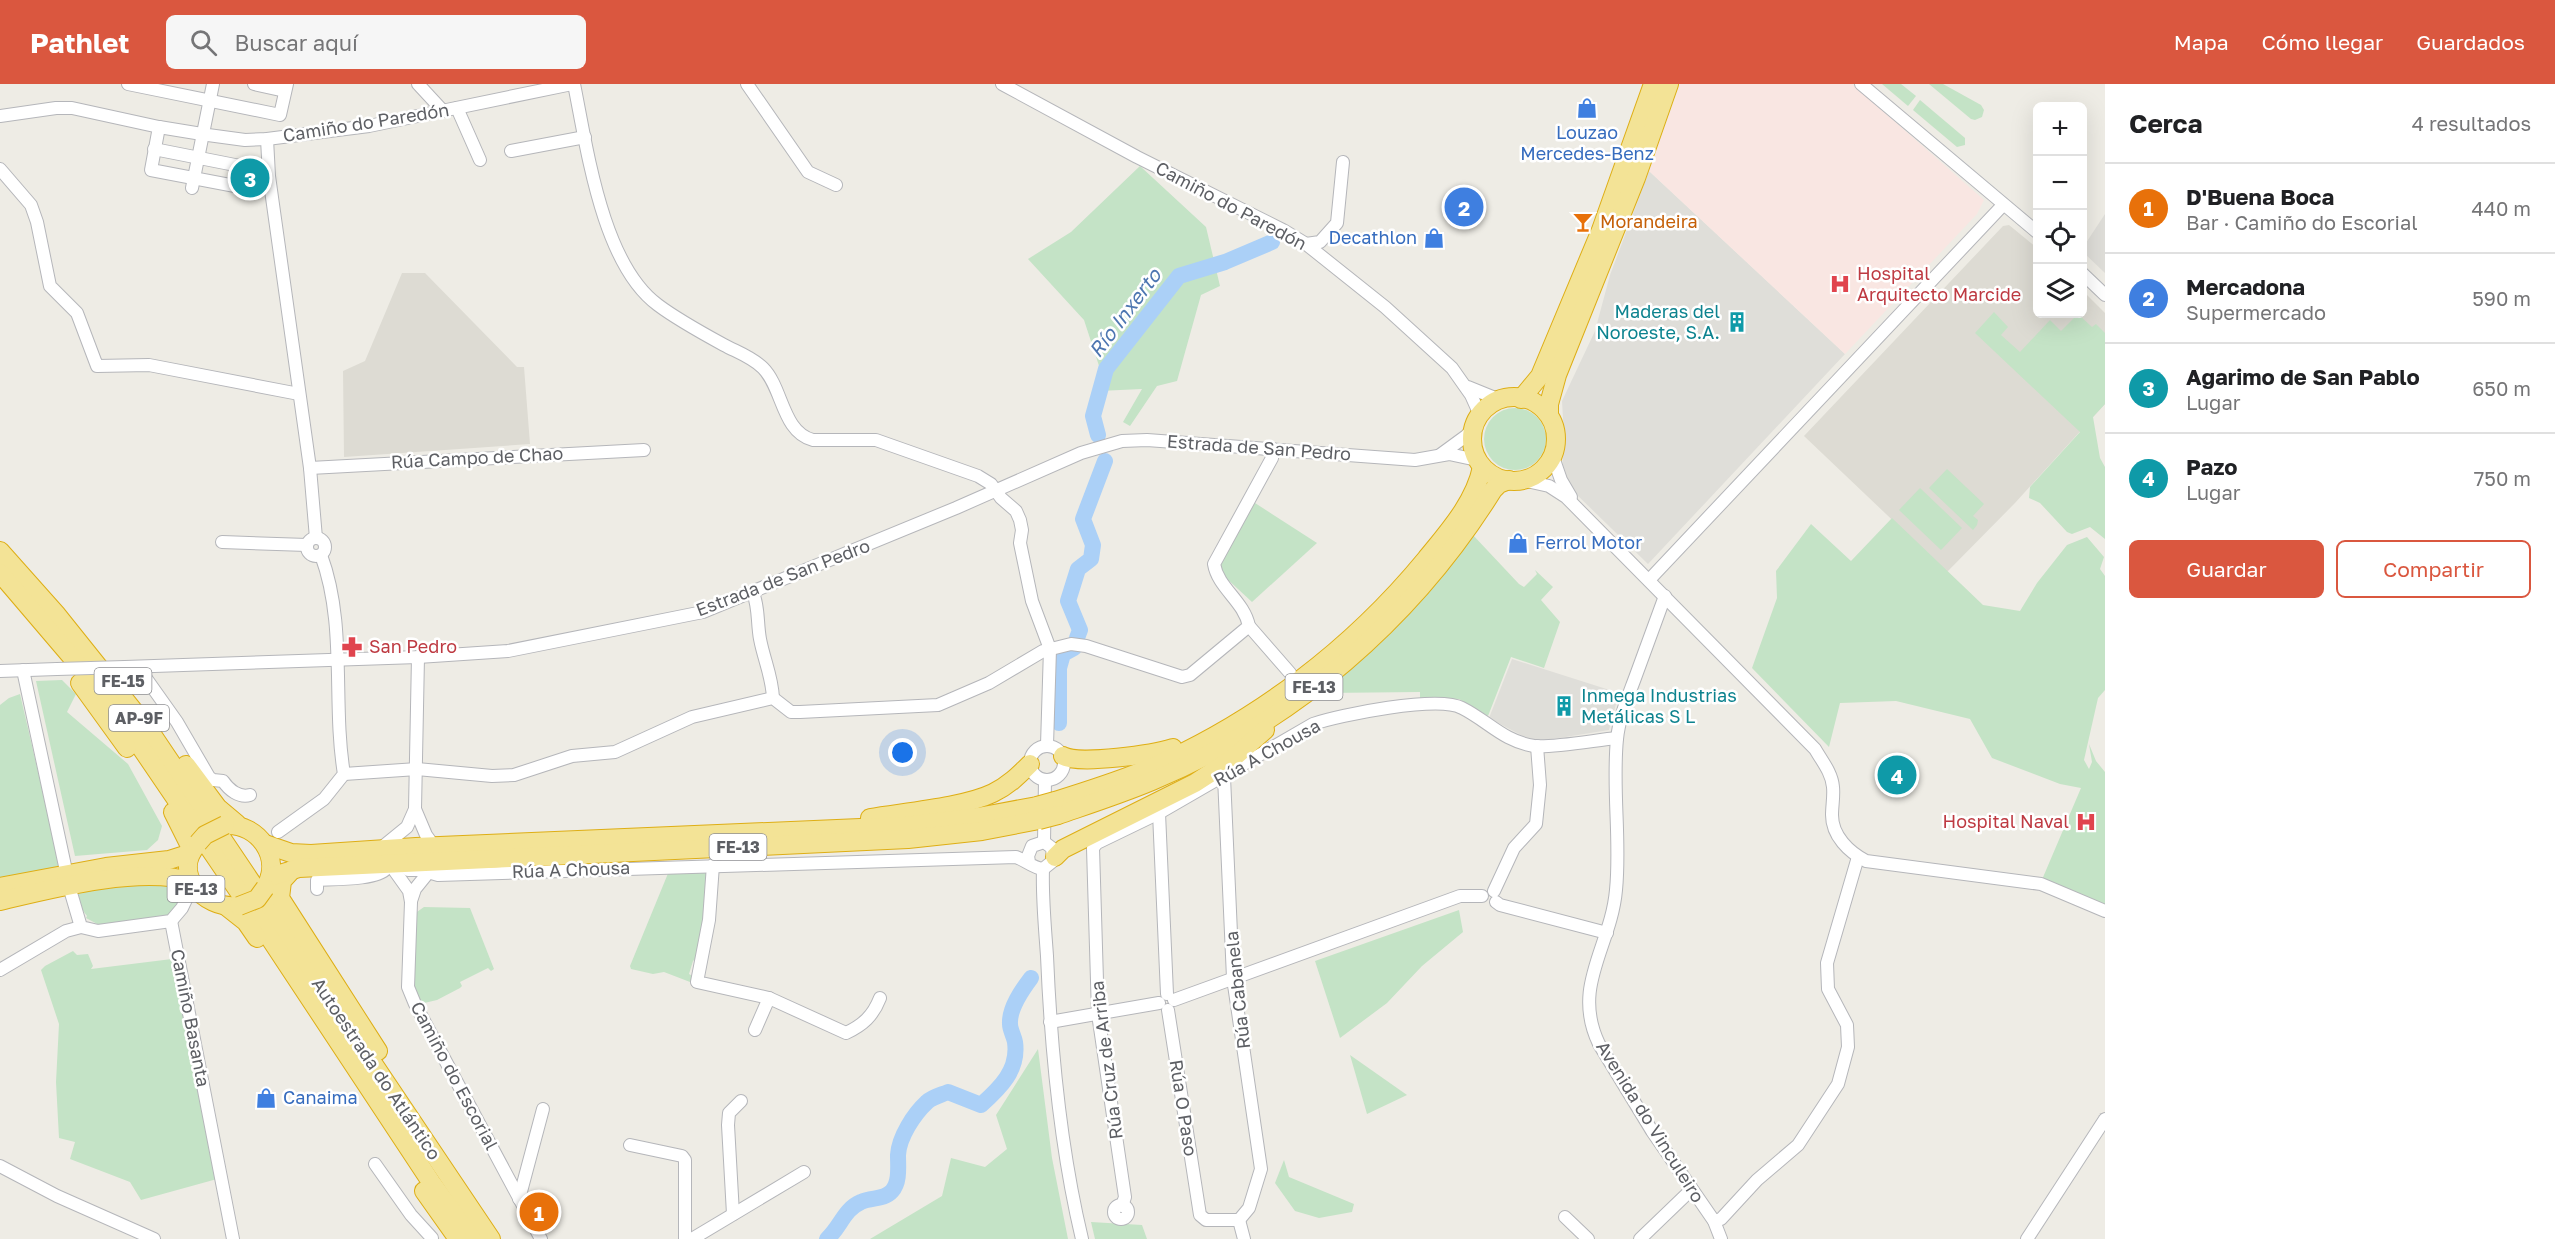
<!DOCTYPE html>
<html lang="es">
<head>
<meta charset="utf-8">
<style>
	:root { --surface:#fff; --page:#f6f6f6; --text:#202124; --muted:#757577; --line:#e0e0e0; --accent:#da573f }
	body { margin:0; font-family:"Golos Text",sans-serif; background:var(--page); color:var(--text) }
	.controls { position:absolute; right:18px; top:18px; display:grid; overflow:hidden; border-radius:9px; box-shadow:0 6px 24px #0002 }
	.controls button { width:54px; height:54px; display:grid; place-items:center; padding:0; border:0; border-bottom:2px solid var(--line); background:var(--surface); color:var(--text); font:30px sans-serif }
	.you { position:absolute; left:903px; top:669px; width:21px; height:21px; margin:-15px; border:4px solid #fff; border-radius:50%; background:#1a73e8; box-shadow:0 0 0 9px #1a73e833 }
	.badge { display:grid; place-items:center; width:39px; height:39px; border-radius:50%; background:var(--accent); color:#fff; font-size:20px; font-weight:700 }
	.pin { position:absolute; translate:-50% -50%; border:3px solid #fff; box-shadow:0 2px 6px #0006 }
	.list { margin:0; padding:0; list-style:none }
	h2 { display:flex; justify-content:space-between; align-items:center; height:78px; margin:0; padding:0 24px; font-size:26px }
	h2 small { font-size:20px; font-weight:400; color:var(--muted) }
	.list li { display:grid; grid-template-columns:39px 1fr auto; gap:18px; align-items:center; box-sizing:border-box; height:90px; padding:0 24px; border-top:2px solid var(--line) }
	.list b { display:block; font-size:22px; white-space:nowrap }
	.list p { margin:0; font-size:20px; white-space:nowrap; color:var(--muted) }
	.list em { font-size:20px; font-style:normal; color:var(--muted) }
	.actions { display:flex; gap:12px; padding:18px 24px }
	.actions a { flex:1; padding:14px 0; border:2px solid var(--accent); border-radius:9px; text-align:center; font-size:21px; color:var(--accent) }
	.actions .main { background:var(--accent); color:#fff }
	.icon { flex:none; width:33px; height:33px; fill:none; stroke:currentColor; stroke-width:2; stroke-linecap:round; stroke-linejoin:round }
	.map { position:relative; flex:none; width:2105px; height:1155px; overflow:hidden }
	header { display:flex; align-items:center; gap:36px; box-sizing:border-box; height:84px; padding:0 30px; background:var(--accent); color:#fff }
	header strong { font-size:28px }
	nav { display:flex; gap:33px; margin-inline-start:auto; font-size:21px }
	.search { width:420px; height:54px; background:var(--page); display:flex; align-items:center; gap:15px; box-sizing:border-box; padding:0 21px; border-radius:9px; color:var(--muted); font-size:22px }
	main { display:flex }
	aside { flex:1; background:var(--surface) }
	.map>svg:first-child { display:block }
	.industrial { fill:#dfded9 }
	.education { fill:#dddbd3 }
	.medical { fill:#f9e6e2 }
	.green { fill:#c4e3c6 }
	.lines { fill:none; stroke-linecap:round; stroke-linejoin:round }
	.river { stroke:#abd0f7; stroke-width:16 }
	.minor-casing { stroke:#b5b6ba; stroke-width:14 }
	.highway-casing { stroke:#deae15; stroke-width:20 }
	.minor { stroke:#fff; stroke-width:12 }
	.highway { stroke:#f3e396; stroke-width:18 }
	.minor-bridge-casing { stroke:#b5b6ba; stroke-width:14; stroke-linecap:butt }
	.highway-bridge-casing { stroke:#deae15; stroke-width:20; stroke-linecap:butt }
	.minor-bridge { stroke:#fff; stroke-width:12 }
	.highway-bridge { stroke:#f3e396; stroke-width:18 }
	.labels { text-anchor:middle; stroke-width:5; stroke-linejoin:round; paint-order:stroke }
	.shield { fill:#fff; stroke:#8e8f92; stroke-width:1.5 }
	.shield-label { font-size:16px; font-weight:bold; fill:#5d5f64 }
	.street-label { font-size:18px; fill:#5d5f64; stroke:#fff }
	.shop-label { font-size:18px; fill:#366cbe; stroke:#fff; text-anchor:start }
	.food-label { font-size:18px; fill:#c56008; stroke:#fff; text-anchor:start }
	.health-label { font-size:18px; fill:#be3a42; stroke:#fff; text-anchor:start }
	.culture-label { font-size:18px; fill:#0d838f; stroke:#fff; text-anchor:end }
	.water-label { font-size:20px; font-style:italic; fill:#4d76b1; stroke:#fff }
</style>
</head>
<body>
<header>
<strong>Pathlet</strong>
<div class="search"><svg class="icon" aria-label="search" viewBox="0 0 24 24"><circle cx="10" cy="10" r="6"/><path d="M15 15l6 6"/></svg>Buscar aquí</div>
<nav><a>Mapa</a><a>Cómo llegar</a><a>Guardados</a></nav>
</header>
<main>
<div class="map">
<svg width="2105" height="1155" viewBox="0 0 2105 1155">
	<rect width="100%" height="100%" fill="#eeece5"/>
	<g class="industrial">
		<path d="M1649 87 1845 270 1648 480 1574 408 1562 387 1564 352 1562 317 1595 247 1610 191Z"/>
		<path d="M2105 130V189L2083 168 2082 165Z"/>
		<path d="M1512 575 1619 609 1609 646 1534 658 1489 634Z"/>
	</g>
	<g class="education">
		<path d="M2009 141 2037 164 2038 230H2082L2083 207 2105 229V320L2015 419 1947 488 1804 352 2003 142Z"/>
		<path d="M402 189H425L517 283H524L530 360 344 373 343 287 365 277Z"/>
	</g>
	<path class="medical" d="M1680 0H1852L1984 116 1977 130 1845 270 1649 87Z"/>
	<g class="green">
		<path d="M1882 0H1901L1916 12 1908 22Z"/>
		<path d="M1929 0H1943L1981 21 1984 26 1982 33 1975 36 1971 35Z"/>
		<path d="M1920 16 1965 54V61L1957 63 1913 26Z"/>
		<path d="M1140 82 1206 143 1220 202 1201 211 1177 297 1157 302 1130 342 1123 338 1142 305 1099 307 1102 291 1084 236 1028 175 1071 148Z"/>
		<path d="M1994 228 2008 243 2001 251 2020 268 2050 236 2061 247 2078 230 2092 243 2096 240 2105 249V320L2093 333 2100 374 2105 383V455L2090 443 2072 450 2067 448 2040 419 2029 414 2030 403 2080 348 1975 249Z"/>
		<circle cx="1515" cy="355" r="31"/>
		<path d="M1947 385 1984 420 1973 432 1978 436 1977 441 1973 446 1929 404Z"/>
		<path d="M1920 404 1962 444 1941 466 1899 426Z"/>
		<path d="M1255 419 1317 459 1252 518 1225 493 1219 482Z"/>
		<path d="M1892 434 1983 521 2020 527 2037 499 2067 461 2087 453 2104 473 2100 485 2105 492V606L2098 614 2084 676 2089 685 2092 678 2089 660 2096 677 2105 688V824L2041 798 2081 704 2060 700 1992 674 1970 635 1896 617 1840 619 1829 663 1752 584 1777 514 1776 487 1811 440 1851 477Z"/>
		<path d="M1472 450 1519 500 1524 503 1537 490 1535 486 1553 503 1541 516 1560 538 1544 584 1511 573 1488 632 1459 615 1420 614V608L1324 609 1401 537Z"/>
		<path d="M62 596 76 610 67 628 128 680 162 742 158 756 147 766 75 772 36 597Z"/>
		<path d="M20 610 60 782 0 795V621L9 614Z"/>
		<path d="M669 787 709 788 700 870 693 877 689 890 694 893 690 898 664 888 653 890 631 885 630 882Z"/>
		<path d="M164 798 182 803C183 815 175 826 166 833L99 841 86 834 87 832 81 824 77 808Z"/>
		<path d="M424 823 470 824 494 885 491 887 488 884 460 898 462 902 460 904 437 916 420 920 412 895 414 830Z"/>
		<path d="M1459 826 1463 848 1422 882 1387 919 1340 954 1315 877Z"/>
		<path d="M73 867 77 871 88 870 93 882 91 885 172 875 217 1095 141 1116 130 1098 70 1075 75 1058 59 1054 56 998 59 940 41 886 45 882Z"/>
		<path d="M1038 965 1052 1074 1068 1155H870L942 1112 951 1074 985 1083 1007 1065 996 1031Z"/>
		<path d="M1350 971 1407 1011 1367 1030Z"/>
		<path d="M1284 1076 1289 1093 1354 1120 1352 1128 1319 1134 1295 1127 1275 1099Z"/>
		<path d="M1091 1138 1142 1141 1147 1155H1095Z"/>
	</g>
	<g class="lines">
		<g class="river">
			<path d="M1098 351 1093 332 1106 285 1179 192 1225 178 1272 158"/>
			<path d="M1077 554 1080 546 1068 517 1078 485 1091 475 1093 461 1083 435 1105 377"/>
			<path d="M1059 639V584L1063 570 1074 564"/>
			<path d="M827 1155C840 1144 844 1125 861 1118 872 1113 884 1116 892 1107 900 1098 898 1083 898 1071 899 1053 914 1030 927 1018 932 1013 941 1011 948 1008L981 1021C1000 1004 1019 986 1015 958 1014 952 1010 946 1010 940 1009 924 1022 906 1031 894"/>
		</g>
		<g class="minor-casing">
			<g id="minor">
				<path d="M128 0 280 31 287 0"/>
				<path d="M254 0 285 7"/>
				<path d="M418 0 443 27"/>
				<path d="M574 0C587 64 602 180 658 221 678 236 702 249 724 261 737 268 752 273 763 284 783 304 782 348 813 356H876L978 392 991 400 1001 414 1016 427 1020 436 1022 446 1020 459 1032 517 1050 565 1047 661"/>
				<path d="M747 0 808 88 836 101"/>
				<path d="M1002 0 1137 73 1283 146 1306 160 1385 223 1452 284 1471 311 1480 331"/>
				<path d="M1861 0 2038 149"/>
				<path d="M457 24 480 76"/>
				<path d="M0 32 56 24H72L159 43 208 51 245 56 267 55 369 42 572 0"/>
				<path d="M159 43 151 86 235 102"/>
				<path d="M267 55 269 92 310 384 316 454"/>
				<path d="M154 65 240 82"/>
				<path d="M511 67 585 53"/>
				<path d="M0 85 31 121 37 138 50 202 77 229 97 282 149 281 299 310"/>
				<path d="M192 104 213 0"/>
				<path d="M1306 160 1320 158 1337 139 1343 78"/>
				<path d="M2082 189 2105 211"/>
				<path d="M1468 303 1500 316"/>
				<path d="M1440 371 1466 352 1474 344"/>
				<path d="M1553 373 1561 396 1571 413"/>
				<path d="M310 384 644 366"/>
				<path d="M1522 396 1549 402 1566 413 1815 665C1822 677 1832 689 1833 703 1834 712 1832 722 1832 731 1832 752 1849 768 1866 777L2041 800 2105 827"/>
				<circle cx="316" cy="463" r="9"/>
				<path d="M222 458 307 461"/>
				<path d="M1649 496 2003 121"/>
				<path d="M753 509C759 523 757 539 760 555 764 576 772 592 773 614"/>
				<path d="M1665 512C1655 540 1645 567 1635 594 1628 613 1619 634 1617 655 1612 705 1621 756 1616 806 1611 863 1571 902 1599 960L1652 1047 1714 1137 1721 1155"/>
				<path d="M1249 542 1290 589"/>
				<path d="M125 583 418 573 508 567 703 528 956 424 1081 369 1122 357 1147 356 1415 376 1449 370 1477 376"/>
				<path d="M138 583 177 638 209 693 213 696 223 697C229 706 239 714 250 711"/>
				<path d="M23 586 65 782"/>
				<path d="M0 587 57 585"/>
				<circle cx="1047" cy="679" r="17"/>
				<path d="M344 690 417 685 492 692 514 691 572 672 615 668 692 633 773 614 791 628H800L938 621 989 599 1043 567 1071 560 1086 562 1182 593 1190 591 1249 542C1244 517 1218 504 1214 480L1272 374 1273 365"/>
				<path d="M415 725 426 751 436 765"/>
				<path d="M1159 729 1167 910"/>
				<path d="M278 748 324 715 344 690C332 618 347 541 321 471"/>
				<path d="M1044 758 1045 696"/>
				<path d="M380 765 407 743 415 725 418 573"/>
				<path d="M713 781 709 836 697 898 769 914 846 949C863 941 873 932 880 914"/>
				<path d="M1043 785C1042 814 1045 843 1047 872 1051 967 1060 1063 1082 1155"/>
				<path d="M394 786 409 807 411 818 408 903 415 920 541 1155"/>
				<path d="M408 786H421L438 791 1016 773C1025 776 1033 784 1043 785L1053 777 1052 764 1044 758 1032 762 1028 772 1029 778"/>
				<path d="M317 805V796C332 795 377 796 386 785"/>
				<path d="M1494 807 1514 764 1536 740 1540 701 1537 662"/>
				<path d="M71 809 81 843 98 847 171 837 182 824 193 801"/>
				<path d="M411 817 415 805 432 784"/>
				<path d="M1496 818 1500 821 1607 849"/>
				<path d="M171 837 233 1155"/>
				<path d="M0 886 66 847 81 843"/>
				<path d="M1174 916 1460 812H1482"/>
				<path d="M1168 926 1200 1131 1206 1136H1239L1249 1124 1261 1085 1233 894 1224 693"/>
				<path d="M1050 938 1159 919"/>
				<path d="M755 946 769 914"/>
				<path d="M630 1061 682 1072 685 1076V1155"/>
				<path d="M375 1080 411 1131 432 1154"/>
				<path d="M0 1082 57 1112 154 1155"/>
				<path d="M519 1115 543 1025"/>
				<circle cx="1121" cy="1128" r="7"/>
				<path d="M1122 1122 1125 1113 1098 930 1093 764 1097 759 1159 729 1313 640C1339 631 1438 611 1462 624 1488 637 1503 657 1534 662 1552 664 1596 656 1617 654"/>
				<path d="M733 1130 728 1041 729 1029 741 1017"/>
				<path d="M1565 1133 1588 1155"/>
				<path d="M1239 1136 1244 1155"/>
				<path d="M1714 1137 1721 1135 1757 1096 1798 1061 1838 1000 1848 963 1847 941 1828 905 1827 879 1858 773"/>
				<path d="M692 1155 804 1088"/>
				<path d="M1640 1155 1691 1106"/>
				<path d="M2027 1155 2105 1035"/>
			</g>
		</g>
		<g class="highway-casing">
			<g id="highway">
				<circle cx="1514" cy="355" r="42"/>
				<path d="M1521 315 1540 292 1601 146 1653 0"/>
				<path d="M1549 331V320L1557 291 1636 94 1669 0"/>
				<path d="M0 467 57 531 149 646 491 1155"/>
				<path d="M0 489 110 618 250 824 431 1098 472 1155"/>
				<path d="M80 599 127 664"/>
				<path d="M1063 672C1079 681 1155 670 1173 664"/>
				<path d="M186 681 218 724 237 740"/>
				<path d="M1055 717C1087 707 1119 697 1150 684 1257 637 1352 565 1426 475 1448 448 1475 418 1482 383"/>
				<path d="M173 728 192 766"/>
				<path d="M1058 731C1090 720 1121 710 1152 697 1293 638 1412 536 1493 406L1499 400 1509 396"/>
				<path d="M870 734C905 728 964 723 993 709 1008 702 1019 691 1030 680"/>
				<path d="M227 741C258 740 282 773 266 802"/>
				<path d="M265 760 291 769 311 770 416 763 906 742 978 733 1037 722"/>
				<path d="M197 761C172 789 203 825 237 822"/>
				<path d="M1055 773 1063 765 1195 699 1232 675 1265 646"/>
				<path d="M292 786 282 797 280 814 378 967"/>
				<path d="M270 793 299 784 908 755 982 747 1039 736"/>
				<path d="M0 803 106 783 169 776 191 769"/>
				<path d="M0 817C50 805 143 781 192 798"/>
				<path d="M227 823 246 838 257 854"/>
				<path d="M424 1107 458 1155"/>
			</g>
		</g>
		<use href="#minor" class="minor"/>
		<use href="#highway" class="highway"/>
		<g class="minor-bridge-casing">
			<path id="minor-bridge" d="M57 585 125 583"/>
		</g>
		<g class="highway-bridge-casing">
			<g id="highway-bridge">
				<path d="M1037 722 1055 717"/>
				<path d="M1039 736 1058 731"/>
				<path d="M198 759 205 751 225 741"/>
				<path d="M239 822 257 815 265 804"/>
			</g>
		</g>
		<use href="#minor-bridge" class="minor-bridge"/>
		<use href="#highway-bridge" class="highway-bridge"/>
	</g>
	<defs>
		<g id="shop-bare" transform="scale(1.62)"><path d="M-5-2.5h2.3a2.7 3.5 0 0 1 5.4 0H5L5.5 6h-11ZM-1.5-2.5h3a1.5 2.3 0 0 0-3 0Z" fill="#3f7fe0" stroke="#fff" stroke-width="2.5" paint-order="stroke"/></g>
		<g id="bar-bare" transform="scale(1.62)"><path d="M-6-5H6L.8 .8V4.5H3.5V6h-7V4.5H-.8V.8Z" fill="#e8710a" stroke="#fff" stroke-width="2.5" paint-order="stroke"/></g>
		<g id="hospital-bare" transform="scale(1.62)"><path d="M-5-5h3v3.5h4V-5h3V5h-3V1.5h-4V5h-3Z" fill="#e0444e" stroke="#fff" stroke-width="2.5" paint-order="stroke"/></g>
		<g id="building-bare" transform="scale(1.62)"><path d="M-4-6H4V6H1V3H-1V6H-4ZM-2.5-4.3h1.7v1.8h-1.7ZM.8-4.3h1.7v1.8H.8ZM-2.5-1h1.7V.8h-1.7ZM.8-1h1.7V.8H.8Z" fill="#0f9aa8" stroke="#fff" stroke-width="2.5" paint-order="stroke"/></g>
		<g id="pharmacy-bare" transform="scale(1.62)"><path d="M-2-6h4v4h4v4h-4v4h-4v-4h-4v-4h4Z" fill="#e0444e" stroke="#fff" stroke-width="2.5" paint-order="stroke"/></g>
	</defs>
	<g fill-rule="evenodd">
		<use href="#shop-bare" x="1587" y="24"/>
		<use href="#bar-bare" x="1583" y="138"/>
		<use href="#shop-bare" x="1434" y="154"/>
		<use href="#hospital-bare" x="1840" y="200"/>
		<use href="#building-bare" x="1737" y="238"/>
		<use href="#shop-bare" x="1518" y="459"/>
		<use href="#pharmacy-bare" x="352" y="563"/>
		<use href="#building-bare" x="1564" y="622"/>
		<use href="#hospital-bare" x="2086" y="738"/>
		<use href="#shop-bare" x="266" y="1014"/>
	</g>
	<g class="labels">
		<g class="shield">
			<rect x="94.5" y="584" width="57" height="26" rx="4.5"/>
			<rect x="1285.5" y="590" width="57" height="26" rx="4.5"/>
			<rect x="109" y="621" width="60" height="26" rx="4.5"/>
			<rect x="709.5" y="750" width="57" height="26" rx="4.5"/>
			<rect x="167.5" y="792" width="57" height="26" rx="4.5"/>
		</g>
		<g class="shield-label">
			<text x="123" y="603">FE-15</text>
			<text x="1314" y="609">FE-13</text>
			<text x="139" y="640">AP-9F</text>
			<text x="738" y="769">FE-13</text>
			<text x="196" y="811">FE-13</text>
		</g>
		<g class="street-label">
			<text transform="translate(366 39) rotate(-9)" y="6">Camiño do Paredón</text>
			<text transform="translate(1231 122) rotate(28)" y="6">Camiño do Paredón</text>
			<text transform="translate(1259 364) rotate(4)" y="6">Estrada de San Pedro</text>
			<text transform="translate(477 374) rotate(-3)" y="6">Rúa Campo de Chao</text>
			<text transform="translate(783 494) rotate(-21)" y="6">Estrada de San Pedro</text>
			<text transform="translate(1267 669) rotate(-29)" y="6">Rúa A Chousa</text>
			<text transform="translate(571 786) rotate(-2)" y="6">Rúa A Chousa</text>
			<text transform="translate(1238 906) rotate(-96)" y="6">Rúa Cabanela</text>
			<text transform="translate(190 934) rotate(79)" y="6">Camiño Basanta</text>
			<text transform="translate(1107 976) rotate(-97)" y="6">Rúa Cruz de Arriba</text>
			<text transform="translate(376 985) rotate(56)" y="6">Autoestrada do Atlántico</text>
			<text transform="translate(454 992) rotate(62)" y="6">Camiño do Escorial</text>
			<text transform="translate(1183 1024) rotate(81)" y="6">Rúa O Paso</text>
			<text transform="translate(1650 1038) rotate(58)" y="6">Avenida do Vinculeiro</text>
		</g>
		<g class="shop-label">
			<text x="1587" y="55" text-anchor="middle">Louzao<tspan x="1587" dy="21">Mercedes-Benz</tspan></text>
			<text x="1417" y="160" text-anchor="end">Decathlon</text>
			<text x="1535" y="465">Ferrol Motor</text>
			<text x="283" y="1020">Canaima</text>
		</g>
		<g class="food-label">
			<text x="1600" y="144">Morandeira</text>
		</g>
		<g class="health-label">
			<text x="1857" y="196">Hospital<tspan x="1857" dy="21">Arquitecto Marcide</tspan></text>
			<text x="369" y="569">San Pedro</text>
			<text x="2069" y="744" text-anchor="end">Hospital Naval</text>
		</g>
		<g class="culture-label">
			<text x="1720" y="234">Maderas del<tspan x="1720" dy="21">Noroeste, S.A.</tspan></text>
			<text x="1581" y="618" text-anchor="start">Inmega Industrias<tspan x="1581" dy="21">Metálicas S L</tspan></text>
		</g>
		<g class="water-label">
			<text transform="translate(1125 229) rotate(-53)" y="7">Río Inxerto</text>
		</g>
	</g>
</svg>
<div class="controls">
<button>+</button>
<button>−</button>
<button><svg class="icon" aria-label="locate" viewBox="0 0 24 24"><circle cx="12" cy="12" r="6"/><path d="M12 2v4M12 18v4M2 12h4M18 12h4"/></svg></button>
<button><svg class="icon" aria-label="layers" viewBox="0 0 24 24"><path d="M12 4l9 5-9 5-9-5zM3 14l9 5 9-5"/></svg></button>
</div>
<div class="you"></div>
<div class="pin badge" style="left:539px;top:1128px;background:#e8710a">1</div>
<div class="pin badge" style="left:1464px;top:123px;background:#3f7fe0">2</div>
<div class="pin badge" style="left:250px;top:94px;background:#0f9aa8">3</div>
<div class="pin badge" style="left:1897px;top:691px;background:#0f9aa8">4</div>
</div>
<aside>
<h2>Cerca<small>4 resultados</small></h2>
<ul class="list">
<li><span class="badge" style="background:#e8710a">1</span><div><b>D'Buena Boca</b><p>Bar · Camiño do Escorial</p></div><em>440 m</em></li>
<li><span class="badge" style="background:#3f7fe0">2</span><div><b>Mercadona</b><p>Supermercado</p></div><em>590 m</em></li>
<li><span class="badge" style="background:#0f9aa8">3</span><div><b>Agarimo de San Pablo</b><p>Lugar</p></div><em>650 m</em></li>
<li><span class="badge" style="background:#0f9aa8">4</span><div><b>Pazo</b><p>Lugar</p></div><em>750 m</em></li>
</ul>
<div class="actions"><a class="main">Guardar</a><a>Compartir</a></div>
</aside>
</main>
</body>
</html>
